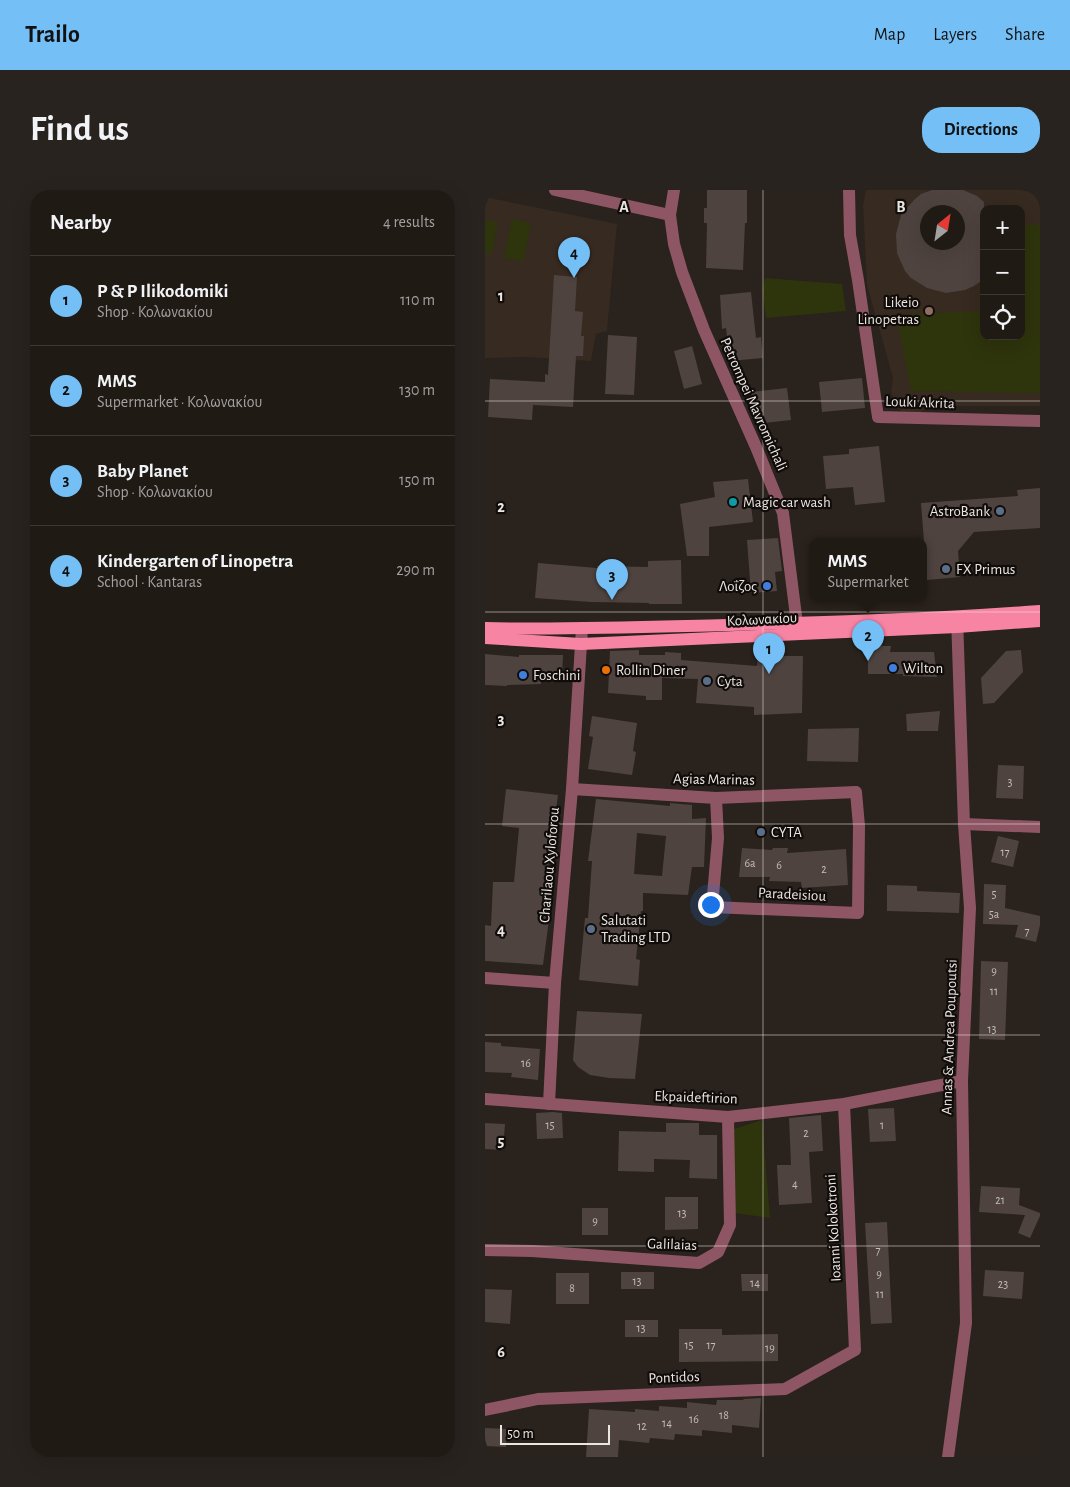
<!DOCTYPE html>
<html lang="en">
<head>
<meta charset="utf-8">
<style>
	:root { --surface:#201a15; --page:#28231e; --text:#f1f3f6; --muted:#a2a1a0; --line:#3d3834; --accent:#74c0f6 }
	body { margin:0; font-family:"Alegreya Sans",sans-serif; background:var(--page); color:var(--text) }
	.controls { position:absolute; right:15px; top:15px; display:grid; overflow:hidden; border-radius:10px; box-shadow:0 5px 20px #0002 }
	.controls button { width:45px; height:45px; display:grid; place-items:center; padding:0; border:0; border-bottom:1px solid var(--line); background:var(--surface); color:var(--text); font:25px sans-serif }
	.compass { position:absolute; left:435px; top:15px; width:45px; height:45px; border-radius:50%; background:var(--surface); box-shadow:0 5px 20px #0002; rotate:30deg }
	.scale { position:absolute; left:15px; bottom:12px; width:110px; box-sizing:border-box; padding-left:5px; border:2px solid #ece6e2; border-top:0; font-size:14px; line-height:18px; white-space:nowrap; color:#ece6e2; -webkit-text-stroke:4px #100c0a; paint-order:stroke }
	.you { position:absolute; left:225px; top:714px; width:18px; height:18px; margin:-12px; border:4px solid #fff; border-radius:50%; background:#1a73e8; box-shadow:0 0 0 8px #1a73e833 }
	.badge { display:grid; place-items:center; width:32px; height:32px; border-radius:50%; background:var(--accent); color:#111; font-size:16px; font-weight:700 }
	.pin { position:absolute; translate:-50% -41px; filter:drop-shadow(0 1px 2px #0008) }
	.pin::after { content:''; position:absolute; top:26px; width:18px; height:15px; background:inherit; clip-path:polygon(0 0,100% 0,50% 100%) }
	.popup { position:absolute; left:324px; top:348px; width:118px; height:65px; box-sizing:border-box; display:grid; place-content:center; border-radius:10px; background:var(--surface); filter:drop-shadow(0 1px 4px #0005); font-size:16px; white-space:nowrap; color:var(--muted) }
	.popup b { font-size:19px; color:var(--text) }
	.popup::after { content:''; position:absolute; left:50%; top:100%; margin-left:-10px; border:10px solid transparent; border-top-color:var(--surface) }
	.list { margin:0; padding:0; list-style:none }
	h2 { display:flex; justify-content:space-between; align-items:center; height:65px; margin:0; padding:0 20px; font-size:21px }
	h2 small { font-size:16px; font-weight:400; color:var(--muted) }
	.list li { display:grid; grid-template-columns:32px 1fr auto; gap:15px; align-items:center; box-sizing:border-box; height:90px; padding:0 20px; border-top:1px solid var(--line) }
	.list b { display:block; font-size:19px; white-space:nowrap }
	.list p { margin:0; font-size:16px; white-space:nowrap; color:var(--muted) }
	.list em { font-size:16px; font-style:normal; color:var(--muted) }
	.icon { flex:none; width:28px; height:28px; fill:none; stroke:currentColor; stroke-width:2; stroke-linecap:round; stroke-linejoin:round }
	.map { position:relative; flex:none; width:555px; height:1267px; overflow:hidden; border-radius:20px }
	header { display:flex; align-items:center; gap:30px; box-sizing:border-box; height:70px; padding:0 25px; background:var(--accent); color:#111 }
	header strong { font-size:24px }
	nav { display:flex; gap:28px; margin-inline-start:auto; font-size:18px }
	.intro { display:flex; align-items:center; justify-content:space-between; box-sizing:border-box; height:120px; padding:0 30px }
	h1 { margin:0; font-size:35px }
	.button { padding:12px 22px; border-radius:20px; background:var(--accent); color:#111; font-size:18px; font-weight:700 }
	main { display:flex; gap:30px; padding:0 30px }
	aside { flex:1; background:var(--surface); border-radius:20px; box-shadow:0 5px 20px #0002 }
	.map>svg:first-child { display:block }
	.built { fill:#372a20; fill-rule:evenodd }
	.green { fill:#2e340c }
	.building { fill:#4e433f; fill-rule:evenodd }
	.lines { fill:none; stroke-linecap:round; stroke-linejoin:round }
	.minor { stroke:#8e5664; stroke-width:12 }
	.major { stroke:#f884a4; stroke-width:12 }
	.grid { fill:none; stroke:#ece6e2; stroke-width:1; stroke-opacity:0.55 }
	.education-dot { fill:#8d6e63; stroke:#100c0a; stroke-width:2 }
	.culture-dot { fill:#0f9aa8; stroke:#100c0a; stroke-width:2 }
	.service-dot { fill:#5c6f8a; stroke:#100c0a; stroke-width:2 }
	.shop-dot { fill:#3f7fe0; stroke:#100c0a; stroke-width:2 }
	.food-dot { fill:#e8710a; stroke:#100c0a; stroke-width:2 }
	.labels { text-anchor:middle; stroke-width:4.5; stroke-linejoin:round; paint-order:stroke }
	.number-label { font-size:12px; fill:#c4bdb9 }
	.poi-label { font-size:15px; fill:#ece6e2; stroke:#100c0a; text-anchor:start }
	.street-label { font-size:15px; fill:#ece6e2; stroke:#100c0a }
	.grid-label { font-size:16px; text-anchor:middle; font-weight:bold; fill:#ece6e2; stroke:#100c0a; stroke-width:4.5; stroke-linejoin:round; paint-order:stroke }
</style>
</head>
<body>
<header>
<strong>Trailo</strong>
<nav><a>Map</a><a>Layers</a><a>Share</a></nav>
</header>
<div class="intro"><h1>Find us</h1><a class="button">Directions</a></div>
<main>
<aside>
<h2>Nearby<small>4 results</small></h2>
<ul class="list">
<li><span class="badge">1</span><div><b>P &amp; P Ilikodomiki</b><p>Shop · Κολωνακίου</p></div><em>110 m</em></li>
<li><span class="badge">2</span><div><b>MMS</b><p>Supermarket · Κολωνακίου</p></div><em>130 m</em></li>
<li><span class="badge">3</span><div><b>Baby Planet</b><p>Shop · Κολωνακίου</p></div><em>150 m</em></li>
<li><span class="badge">4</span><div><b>Kindergarten of Linopetra</b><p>School · Kantaras</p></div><em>290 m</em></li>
</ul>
</aside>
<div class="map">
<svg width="555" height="1267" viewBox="0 0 555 1267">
	<rect width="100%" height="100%" fill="#2a221c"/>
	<g class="built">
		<path d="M381 0H555V216H444L436 222 418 223 411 215 406 202 408 188 382 95 378 15ZM499 19H536V146H499ZM442 22H472V52H442Z"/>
		<path d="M0 7 132 34 122 141 111 144 106 171 41 167 0 168Z"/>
	</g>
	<g class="green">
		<path d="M27 29 46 33 39 71 19 68Z"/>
		<path d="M0 30 13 32 7 64 0 63Z"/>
		<path d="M542 34 555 35V203L426 201 411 124 499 121V146H536V57Z"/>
		<path d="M280 88 357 94 361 121 281 128 277 99Z"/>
		<path d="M277 930 285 1028 250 1023 249 939Z"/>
	</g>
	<g class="building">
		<path d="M222 0H262V33H260L258 80 221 78 222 33H219V18H222Z"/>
		<path d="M447 0H478L492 6 499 12V89L489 96 480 100 461 103 442 98 426 88 420 81 412 63 411 44 416 25 429 10 436 4ZM442 22H472V52H442Z"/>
		<path d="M69 85 92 87 90 121 98 122 96 146H99L98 166H91L88 217 48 215 47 230 3 227 5 189 60 192V184L63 185Z"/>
		<path d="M266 102 271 148 276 147 278 168 245 171 241 138 237 139 235 105Z"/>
		<path d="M123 145 152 147 149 205 120 204Z"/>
		<path d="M207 156 217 194 199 199 189 161Z"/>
		<path d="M377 188 380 218 337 222 334 192Z"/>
		<path d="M302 198 306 230 270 234 266 202Z"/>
		<path d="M394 256 400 312 370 315 368 297 341 299 338 266 364 264V259Z"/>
		<path d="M263 289 268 332 224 337V366H202L195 314 230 307 228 292Z"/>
		<path d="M555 298V338L489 342 473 361 475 387 442 390 436 313 533 306 532 300Z"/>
		<path d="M293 348 297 381 290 382 292 401 266 403 262 350Z"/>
		<path d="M196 370 197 414H164V413L106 412 50 408 53 373 112 378V376L163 377V371Z"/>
		<path d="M383 456H406L405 462H449L452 487 418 486V484H383Z"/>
		<path d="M154 460V465H180V462L196 463V470L272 476 273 466H318L317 523 269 525V517L211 513 213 489 177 488V510H161V506L123 503 125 461Z"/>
		<path d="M536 460 538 482 509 513 498 514 496 488 521 461Z"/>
		<path d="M0 464 34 467V465H78L77 486 56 484V494L22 495V496L0 495Z"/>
		<path d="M455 521 453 541H422L421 524Z"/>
		<path d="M107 526 152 533 148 561 151 562 147 585 103 579 108 547 104 546Z"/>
		<path d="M374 538 373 572 322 571 323 539Z"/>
		<path d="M513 575 539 576 538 609 511 608Z"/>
		<path d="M21 599 73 605 61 693H68L66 730H64L58 775 0 771V735L6 736 8 692H29L34 638 17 636Z"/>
		<path d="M111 609 185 616V613L207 615V629L221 628 219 677H207L203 705 158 703V721H156L151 769 155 770 153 796 94 790 100 728H103L107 671H103ZM152 643 181 646 177 686 149 684Z"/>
		<path d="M513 646 534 651 528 677 506 672Z"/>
		<path d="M257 658 287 660 288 658H303L302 663 361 659 363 695 317 698 316 692 284 691 285 687H254Z"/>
		<path d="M499 694 521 695 520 718 555 726V735L551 752 530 747 533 735 498 734Z"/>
		<path d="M402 695 432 696V701L475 703 474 723 402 721Z"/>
		<path d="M496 771 523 772 520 850 494 849Z"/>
		<path d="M92 821 157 824 150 889 124 888 105 885 93 877 88 870Z"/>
		<path d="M0 852 16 853V856L55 859 53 890 26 887 27 883 0 882Z"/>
		<path d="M409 918 411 951 385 952 383 919Z"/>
		<path d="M68 922 77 923 78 948 52 949 51 923Z"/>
		<path d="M336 925 338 961 324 962 327 1013 294 1015 292 975H306L304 928Z"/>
		<path d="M0 933 20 934 18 960 0 959Z"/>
		<path d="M181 933H214V945H232V989L204 988 205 970 169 969V982L133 981 134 941 181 942Z"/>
		<path d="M496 996 535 998 534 1015 555 1023V1026L545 1048 533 1043 540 1025 494 1022Z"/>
		<path d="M180 1007H213V1039L180 1040Z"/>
		<rect x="97" y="1018" width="26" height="27"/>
		<path d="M402 1032 407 1133 386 1134 380 1033Z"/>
		<path d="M500 1080 539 1082 537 1109 498 1106Z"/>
		<rect x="136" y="1082" width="33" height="17"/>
		<rect x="71" y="1083" width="33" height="31"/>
		<path d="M256 1084H283V1101H257Z"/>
		<path d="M0 1099 27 1100 25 1134 0 1132Z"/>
		<rect x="140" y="1130" width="33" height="17"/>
		<path d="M194 1139H237V1145L293 1144V1171L194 1172Z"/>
		<path d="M276 1208 274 1238 247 1235V1243L217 1240V1246L190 1244 189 1250 165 1248 164 1253 134 1250 133 1267H101L104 1219 150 1222V1219L174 1221V1216L202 1218V1212L231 1215 232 1210H258L259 1209Z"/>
		<path d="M0 1238 22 1239 21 1257 0 1256Z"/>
	</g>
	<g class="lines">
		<g class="minor">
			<path d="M70 0 185 25"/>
			<path d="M189 0 185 25 189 54 197 82 219 140 271 257 298 323 313 442"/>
			<path d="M364 0 365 45 373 90 393 227 555 231"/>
			<path d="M87 599 231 608 371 602 374 636 373 723 227 717 233 648 231 608"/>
			<path d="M479 634 555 637"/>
			<path d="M0 788 70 793"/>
			<path d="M0 909 243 927 359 914 477 891"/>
			<path d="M64 914 70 793 87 599 97 438"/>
			<path d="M0 1060 47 1061 214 1073 233 1062 245 1035 243 927"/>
			<path d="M0 1220 53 1209 300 1199 370 1160 359 914"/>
			<path d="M463 1267 481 1133 477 891 485 718 479 634 472 427"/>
		</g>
		<g class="major">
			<path d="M0 438C81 440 161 437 242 435 346 432 451 429 555 421"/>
			<path d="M0 448 96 454 472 437 555 431"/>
		</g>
	</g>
	<path class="grid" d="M278 0V1267M0 211H555M0 422H555M0 634H555M0 845H555M0 1056H555"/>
	<circle class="education-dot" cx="444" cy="121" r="5"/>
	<circle class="culture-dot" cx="248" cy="312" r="5"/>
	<g class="service-dot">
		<circle cx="515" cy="321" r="5"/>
		<circle cx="461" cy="379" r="5"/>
		<circle cx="222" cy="491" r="5"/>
		<circle cx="276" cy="642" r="5"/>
		<circle cx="106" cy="739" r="5"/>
	</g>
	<g class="shop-dot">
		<circle cx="282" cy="396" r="5"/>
		<circle cx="408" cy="478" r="5"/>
		<circle cx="38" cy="485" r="5"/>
	</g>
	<circle class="food-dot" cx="121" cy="480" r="5"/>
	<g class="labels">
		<g class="number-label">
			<text x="525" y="596">3</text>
			<text x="520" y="666">17</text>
			<text x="265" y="677">6a</text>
			<text x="294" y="679">6</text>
			<text x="339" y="683">2</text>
			<text x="509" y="708">5</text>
			<text x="509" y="728">5a</text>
			<text x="542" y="745">7</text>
			<text x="509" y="785">9</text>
			<text x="509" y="805">11</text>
			<text x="507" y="843">13</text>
			<text x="41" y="877">16</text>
			<text x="65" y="939">15</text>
			<text x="397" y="939">1</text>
			<text x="321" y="947">2</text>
			<text x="310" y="998">4</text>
			<text x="515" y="1014">21</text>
			<text x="197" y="1027">13</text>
			<text x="110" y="1035">9</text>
			<text x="393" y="1064">7</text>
			<text x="394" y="1088">9</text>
			<text x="152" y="1095">13</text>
			<text x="270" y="1097">14</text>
			<text x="518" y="1098">23</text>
			<text x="87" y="1102">8</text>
			<text x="395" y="1108">11</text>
			<text x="156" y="1142">13</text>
			<text x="204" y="1159">15</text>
			<text x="226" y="1159">17</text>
			<text x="285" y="1162">19</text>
			<text x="239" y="1229">18</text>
			<text x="209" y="1233">16</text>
			<text x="182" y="1237">14</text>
			<text x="157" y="1240">12</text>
		</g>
		<g class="poi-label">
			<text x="434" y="117" text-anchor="end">Likeio<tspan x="434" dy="17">Linopetras</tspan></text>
			<text x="258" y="317">Magic car wash</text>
			<text x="505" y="326" text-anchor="end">AstroBank</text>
			<text x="471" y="384">FX Primus</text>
			<text x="272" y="401" text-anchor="end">Λοΐζος</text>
			<text x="418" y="483">Wilton</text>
			<text x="131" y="485">Rollin Diner</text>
			<text x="48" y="490">Foschini</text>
			<text x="232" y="496">Cyta</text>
			<text x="286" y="647">CYTA</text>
			<text x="116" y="735">Salutati<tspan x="116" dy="17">Trading LTD</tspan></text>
		</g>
		<g class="street-label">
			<text transform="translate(435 212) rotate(2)" y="5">Louki Akrita</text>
			<text transform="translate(269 214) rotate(66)" y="5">Petrompei Mavromichali</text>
			<text transform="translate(277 429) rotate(-3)" y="5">Κολωνακίου</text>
			<text transform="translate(229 589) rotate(1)" y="5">Agias Marinas</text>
			<text transform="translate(64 675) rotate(-85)" y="5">Charilaou Xyloforou</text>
			<text transform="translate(307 704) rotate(3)" y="5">Paradeisiou</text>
			<text transform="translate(464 847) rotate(-88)" y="5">Annas &amp; Andrea Poupoutsi</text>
			<text transform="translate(211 907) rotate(2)" y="5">Ekpaideftirion</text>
			<text transform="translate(348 1038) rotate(-93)" y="5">Ioanni Kolokotroni</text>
			<text transform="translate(187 1054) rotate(2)" y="5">Galilaias</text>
			<text transform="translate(189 1187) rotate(-2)" y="5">Pontidos</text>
		</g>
	</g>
	<g class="grid-label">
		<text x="139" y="22">A</text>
		<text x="416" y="22">B</text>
		<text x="16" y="111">1</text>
		<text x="16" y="322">2</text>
		<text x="16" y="534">3</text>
		<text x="16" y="745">4</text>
		<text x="16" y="956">5</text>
		<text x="16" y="1167">6</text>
	</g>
</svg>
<div class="controls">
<button>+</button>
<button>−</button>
<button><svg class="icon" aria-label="locate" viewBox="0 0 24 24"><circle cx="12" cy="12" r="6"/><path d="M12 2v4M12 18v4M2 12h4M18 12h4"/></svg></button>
</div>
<svg class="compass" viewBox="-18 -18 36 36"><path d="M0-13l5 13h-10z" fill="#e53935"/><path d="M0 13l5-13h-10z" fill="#a2a1a0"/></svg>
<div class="scale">50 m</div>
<div class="you"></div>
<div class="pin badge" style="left:284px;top:484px">1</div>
<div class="pin badge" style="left:383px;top:471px">2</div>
<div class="popup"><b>MMS</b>Supermarket</div>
<div class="pin badge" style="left:127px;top:410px">3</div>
<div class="pin badge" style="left:89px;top:88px">4</div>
</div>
</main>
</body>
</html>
